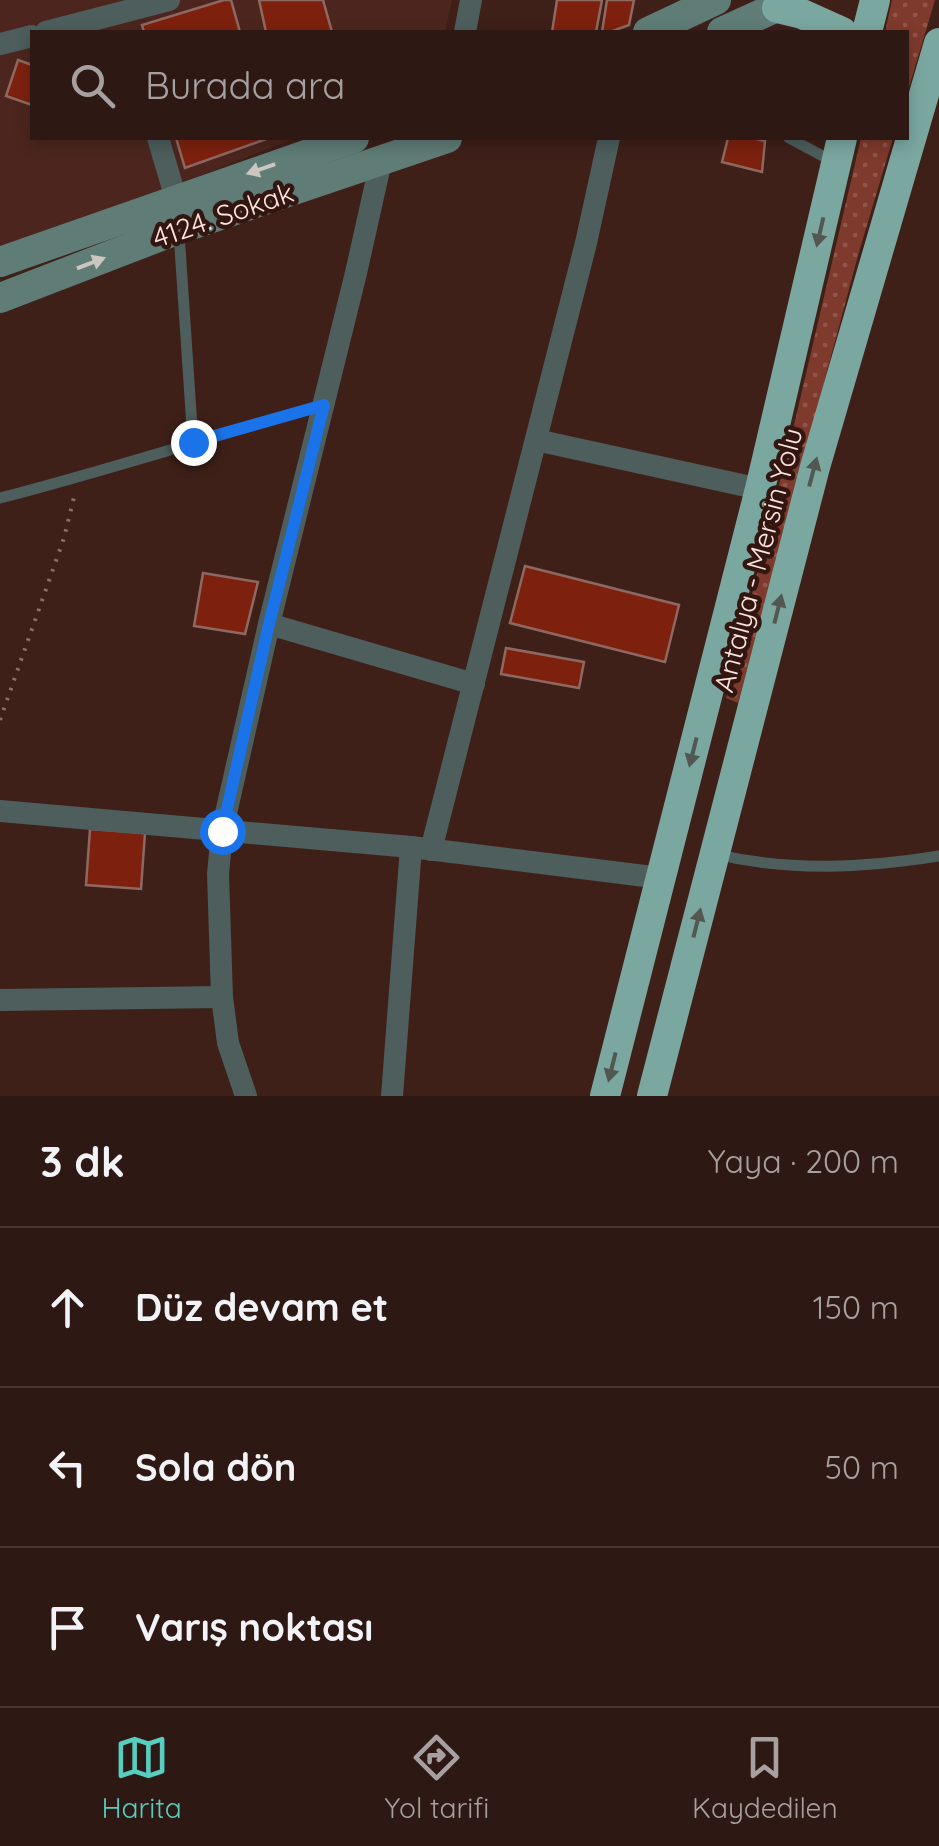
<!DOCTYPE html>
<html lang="tr">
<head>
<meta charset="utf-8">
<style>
	:root { --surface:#2e1813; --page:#36211c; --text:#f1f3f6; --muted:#a7a0a0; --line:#493733; --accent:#58cec0 }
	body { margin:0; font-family:Quicksand,sans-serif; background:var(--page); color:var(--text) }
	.stop { position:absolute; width:30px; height:30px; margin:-22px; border:8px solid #1a73e8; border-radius:50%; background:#fff }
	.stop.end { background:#1a73e8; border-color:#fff; box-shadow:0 2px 10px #0008 }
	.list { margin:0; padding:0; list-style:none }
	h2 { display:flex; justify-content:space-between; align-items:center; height:130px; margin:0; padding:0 40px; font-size:42px }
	h2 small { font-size:32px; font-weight:400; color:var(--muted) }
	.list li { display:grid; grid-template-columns:65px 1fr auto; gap:30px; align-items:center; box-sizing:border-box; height:160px; padding:0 40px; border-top:2px solid var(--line) }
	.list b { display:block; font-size:38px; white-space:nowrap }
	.list em { font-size:32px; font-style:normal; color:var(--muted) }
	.icon { flex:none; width:55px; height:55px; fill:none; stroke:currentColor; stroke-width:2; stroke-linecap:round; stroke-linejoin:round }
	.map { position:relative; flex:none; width:939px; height:1096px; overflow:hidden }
	.search { position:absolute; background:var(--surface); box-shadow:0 5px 15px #0003; left:30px; right:30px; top:30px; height:110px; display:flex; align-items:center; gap:25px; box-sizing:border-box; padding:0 35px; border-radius:0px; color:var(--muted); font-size:38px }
	.sheet { height:610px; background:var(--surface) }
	nav { display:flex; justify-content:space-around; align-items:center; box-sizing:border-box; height:140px; border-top:2px solid var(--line); background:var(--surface); font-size:28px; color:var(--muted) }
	nav a { display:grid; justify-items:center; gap:5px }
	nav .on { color:var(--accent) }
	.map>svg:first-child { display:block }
	.built { fill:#4c261e }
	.grass { fill:url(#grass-dots) }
	.building { fill:#7d210e; stroke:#8e6961; stroke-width:2.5 }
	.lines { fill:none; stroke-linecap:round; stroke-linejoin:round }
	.path { stroke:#8a706a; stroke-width:4; stroke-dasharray:2.5 8; stroke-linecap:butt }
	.lane { stroke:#4d5e5c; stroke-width:11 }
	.street { stroke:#4d5e5c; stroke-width:22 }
	.secondary { stroke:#5f7c77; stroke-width:30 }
	.highway { stroke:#7aa7a0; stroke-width:30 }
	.oneway { fill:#ccc6c0 }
	.oneway2 { fill:#535751 }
	.route { stroke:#1a73e8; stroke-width:12 }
	.labels { text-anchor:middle; stroke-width:9; stroke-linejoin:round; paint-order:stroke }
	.street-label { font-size:28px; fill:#fae5e0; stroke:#331610 }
</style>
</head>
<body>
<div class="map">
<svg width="939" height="1096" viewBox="0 0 939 1096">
	<defs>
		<pattern id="grass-dots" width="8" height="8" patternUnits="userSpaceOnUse" patternTransform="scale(2.5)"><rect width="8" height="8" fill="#7e3a2c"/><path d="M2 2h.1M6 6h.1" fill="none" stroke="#91564a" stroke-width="1.8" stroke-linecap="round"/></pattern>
	</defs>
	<rect width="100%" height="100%" fill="#3e2019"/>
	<path class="built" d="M0 0H452L445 32H32V138H296L0 253Z"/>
	<g class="grass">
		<path d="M892 0H935L907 94 906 32H885Z"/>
		<path d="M861 138H893L859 252 738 703 726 698 795 421Z"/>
	</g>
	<g class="building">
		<path d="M224 0H231L240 32H144L142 25Z"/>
		<path d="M259 0H323L332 32H266Z"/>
		<path d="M557 0H602L596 32H552Z"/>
		<path d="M607 0H634L629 25 610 32H602Z"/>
		<path d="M18 60 32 65V105L6 96Z"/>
		<path d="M176 138H269L185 168Z"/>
		<path d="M728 138H752L765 141 762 172 722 162Z"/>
		<path d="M525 566 679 605 665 662 510 623Z"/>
		<path d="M203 573 258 582 245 634 194 626Z"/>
		<path d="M506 648 584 662 579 688 501 674Z"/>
		<path d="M90 829 145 833 141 889 86 885Z"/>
	</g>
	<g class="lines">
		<path class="path" d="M0 720 64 538 75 493"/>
		<g class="lane">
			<path d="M789 138 834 162"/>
			<path d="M179 233 193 442"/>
			<path d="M0 498C109 470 216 435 324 405"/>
			<path d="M715 854C790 872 864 868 939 856"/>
		</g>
		<g class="street">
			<path d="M46 32 169 0"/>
			<path d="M465 32 471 0"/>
			<path d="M0 44 32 36"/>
			<path d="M158 138 176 199 177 216"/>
			<path d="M536 440 760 489"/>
			<path d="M269 624 474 684"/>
			<path d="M0 811 411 847 661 878"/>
			<path d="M431 850 586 243 609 138"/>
			<path d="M0 1000 222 997"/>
			<path d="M246 1096 228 1043 222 997 218 874 222 831 269 624 356 273 381 161"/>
			<path d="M392 1096 411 847"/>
		</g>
		<g class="secondary">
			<path d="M648 32 716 0"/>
			<path d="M722 32 792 0"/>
			<path d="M0 262 354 138"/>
			<path d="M0 298 179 229 447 138"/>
		</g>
		<g class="highway">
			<path d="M777 8 802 14 842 32"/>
			<path d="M867 32 875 0"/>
			<path d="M605 1096 760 489 842 138"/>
			<path d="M652 1096 815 467 939 43"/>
		</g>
	</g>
	<defs><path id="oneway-solid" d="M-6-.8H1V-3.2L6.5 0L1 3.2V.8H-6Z" transform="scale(2.5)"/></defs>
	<g class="oneway">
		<use href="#oneway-solid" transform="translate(261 169) rotate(161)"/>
		<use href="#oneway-solid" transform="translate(91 263) rotate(-21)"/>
	</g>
	<g class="oneway2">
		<use href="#oneway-solid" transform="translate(820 232) rotate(103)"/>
		<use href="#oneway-solid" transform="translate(813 472) rotate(-75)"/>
		<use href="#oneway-solid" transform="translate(778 609) rotate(-76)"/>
		<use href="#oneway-solid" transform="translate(693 752) rotate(104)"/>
		<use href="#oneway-solid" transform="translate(697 923) rotate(-76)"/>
		<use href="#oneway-solid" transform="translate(612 1067) rotate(104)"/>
	</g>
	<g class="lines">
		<path class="route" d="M193 442 324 405 269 624 222 831"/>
	</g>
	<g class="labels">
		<g class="street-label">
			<text transform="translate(223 215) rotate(-19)" y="10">4124. Sokak</text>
			<text transform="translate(758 560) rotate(-75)" y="10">Antalya - Mersin Yolu</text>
		</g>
	</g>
</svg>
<div class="stop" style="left:222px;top:831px"></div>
<div class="stop end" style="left:193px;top:442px"></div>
<div class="search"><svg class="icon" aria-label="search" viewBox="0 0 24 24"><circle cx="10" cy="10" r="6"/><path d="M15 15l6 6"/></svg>Burada ara</div>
</div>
<section class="sheet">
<h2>3 dk<small>Yaya · 200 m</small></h2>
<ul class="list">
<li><svg class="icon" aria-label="ahead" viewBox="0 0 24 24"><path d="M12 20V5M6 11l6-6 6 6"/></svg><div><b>Düz devam et</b></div><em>150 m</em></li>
<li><svg class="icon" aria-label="left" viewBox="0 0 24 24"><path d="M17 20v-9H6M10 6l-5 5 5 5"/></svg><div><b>Sola dön</b></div><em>50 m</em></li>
<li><svg class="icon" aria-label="arrive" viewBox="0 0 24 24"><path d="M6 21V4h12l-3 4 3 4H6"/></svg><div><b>Varış noktası</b></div></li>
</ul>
</section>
<nav>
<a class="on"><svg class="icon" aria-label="map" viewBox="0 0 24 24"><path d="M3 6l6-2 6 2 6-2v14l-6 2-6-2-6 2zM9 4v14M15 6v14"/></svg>Harita</a>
<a><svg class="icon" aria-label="directions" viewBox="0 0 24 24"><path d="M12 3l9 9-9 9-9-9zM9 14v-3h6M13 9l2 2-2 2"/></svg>Yol tarifi</a>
<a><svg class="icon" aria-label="saved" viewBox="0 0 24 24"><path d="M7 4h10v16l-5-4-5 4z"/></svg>Kaydedilen</a>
</nav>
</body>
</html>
